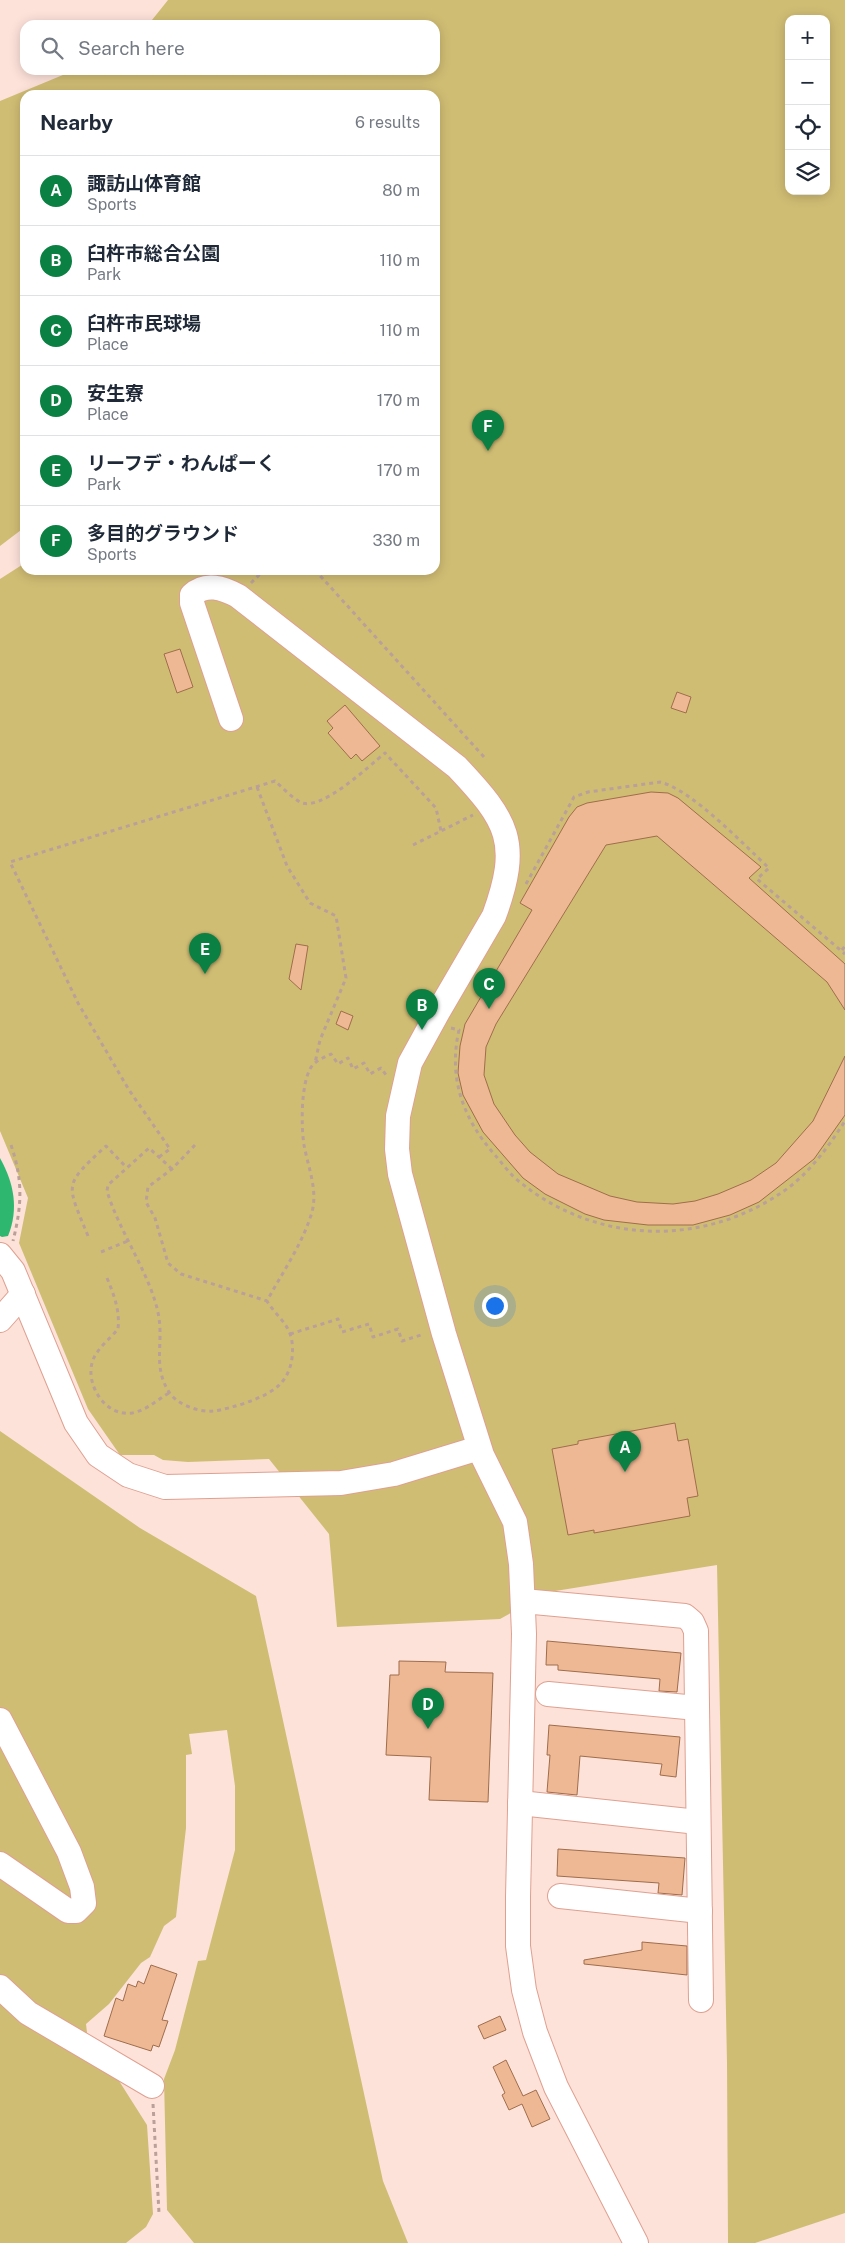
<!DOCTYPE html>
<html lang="en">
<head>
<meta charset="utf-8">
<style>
	:root { --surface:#fff; --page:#f6f6f7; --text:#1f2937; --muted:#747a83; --line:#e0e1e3; --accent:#0b8043 }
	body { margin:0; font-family:"Public Sans","Noto Sans JP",sans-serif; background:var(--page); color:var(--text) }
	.controls { position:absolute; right:15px; top:15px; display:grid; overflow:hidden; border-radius:10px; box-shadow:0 2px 12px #0003 }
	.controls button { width:45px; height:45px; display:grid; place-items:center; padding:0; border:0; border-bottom:1px solid var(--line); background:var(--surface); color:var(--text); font:25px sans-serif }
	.you { position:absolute; left:494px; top:1305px; width:18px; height:18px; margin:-12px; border:4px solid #fff; border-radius:50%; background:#1a73e8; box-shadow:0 0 0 8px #1a73e833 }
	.badge { display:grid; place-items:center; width:32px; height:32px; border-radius:50%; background:var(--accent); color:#fff; font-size:16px; font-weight:700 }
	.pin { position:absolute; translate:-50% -41px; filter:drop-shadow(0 1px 2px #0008) }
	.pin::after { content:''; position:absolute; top:26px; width:18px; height:15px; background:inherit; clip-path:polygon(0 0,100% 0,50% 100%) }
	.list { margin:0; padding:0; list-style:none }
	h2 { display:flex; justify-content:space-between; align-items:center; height:65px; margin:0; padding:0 20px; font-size:21px }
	h2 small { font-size:16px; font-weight:400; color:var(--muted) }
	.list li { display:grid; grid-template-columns:32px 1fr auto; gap:15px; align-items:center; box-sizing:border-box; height:70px; padding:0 20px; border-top:1px solid var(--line) }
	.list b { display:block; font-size:19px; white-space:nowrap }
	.list p { margin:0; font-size:16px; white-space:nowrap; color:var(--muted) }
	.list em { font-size:16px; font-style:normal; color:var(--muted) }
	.icon { flex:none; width:28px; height:28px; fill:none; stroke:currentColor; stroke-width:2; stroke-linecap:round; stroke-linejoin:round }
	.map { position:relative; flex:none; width:845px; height:2243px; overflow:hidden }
	.search { position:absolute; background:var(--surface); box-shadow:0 2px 12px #0003; left:20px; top:20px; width:420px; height:55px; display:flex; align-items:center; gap:12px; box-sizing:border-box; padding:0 18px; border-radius:15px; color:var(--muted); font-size:19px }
	.panel { position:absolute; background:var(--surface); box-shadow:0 2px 12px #0003; left:20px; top:90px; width:420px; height:485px; border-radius:15px }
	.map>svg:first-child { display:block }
	.green { fill:#d0bd74; fill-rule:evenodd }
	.water { fill:#2eb86f }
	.building { fill:#efb894; stroke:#9f6d4b }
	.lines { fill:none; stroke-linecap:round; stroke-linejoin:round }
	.minor-casing { stroke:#dfa090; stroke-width:26 }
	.path { stroke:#baa098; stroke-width:3; stroke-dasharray:4 4; stroke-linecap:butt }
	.minor { stroke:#fff; stroke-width:24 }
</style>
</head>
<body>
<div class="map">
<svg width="845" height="2243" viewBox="0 0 845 2243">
	<rect width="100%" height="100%" fill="#fde2da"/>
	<g class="green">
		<path d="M168 0H845V2213L755 2243H728L727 2063 717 1565 549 1592 500 1619 337 1627 329 1534 269 1459 188 1462 163 1460 154 1455H120L88 1409 19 1243 28 1198 0 1131V579L25 563V570H435V95H25V527L0 546V101L75 70H435V25H148ZM789 19H826V191H789Z"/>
		<path d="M0 1431 140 1528 256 1596 383 2181 408 2243H194L167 2210 164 2079 175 2050 198 1961 206 1960 235 1850V1786L227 1730 189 1734 192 1754 186 1755V1828L176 1917 164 1926 150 1957 141 1963 109 2004 86 2024 90 2057 114 2073 147 2125 153 2214 146 2227 126 2243H0Z"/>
	</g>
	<path class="water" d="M0 1158C14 1183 19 1209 8 1236L2 1237 0 1236Z"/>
	<g class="building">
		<path d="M180 649 193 687 177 693 164 654Z"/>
		<path d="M677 692 691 697 686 713 671 708Z"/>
		<path d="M345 705 380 746 362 761 356 754 351 759 328 733 333 728 327 721Z"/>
		<path d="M651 792 668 793 678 798 761 867 749 878 845 964V1010L827 982 657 836 606 845 496 1024 486 1047 484 1075 494 1104 515 1135 530 1152 558 1174 610 1196 637 1202 673 1204 695 1201 718 1194 751 1180 776 1163 813 1121 845 1056V1115L814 1159 759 1202 730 1215 693 1225H648L604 1220 585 1214 545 1194 523 1178 483 1132 463 1095 458 1073 460 1046 465 1024 532 910 520 903 569 817 577 807 587 803Z"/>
		<path d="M296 944 308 946 301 990 289 979Z"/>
		<path d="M341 1011 353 1016 348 1030 336 1024Z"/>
		<path d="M675 1423 678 1441 688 1439 698 1496 687 1498 690 1516 594 1533V1530L568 1535 552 1449 578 1444V1441Z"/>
		<path d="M547 1641 681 1653 677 1692 659 1691 660 1679 558 1670V1665H546Z"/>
		<path d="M399 1661 446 1662 445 1672 493 1673 488 1802 429 1800 431 1757 386 1755 390 1675H399Z"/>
		<path d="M549 1725 680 1737 676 1777 660 1775 662 1764 580 1756 577 1795 547 1792 550 1755H547Z"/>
		<path d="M558 1849 685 1858 682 1895 658 1893 659 1883 557 1876Z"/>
		<path d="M642 1942 687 1946V1975L584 1964V1960L642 1950Z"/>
		<path d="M151 1965 177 1974 162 2020 168 2021 159 2047 153 2045 151 2051 104 2036 116 1998 123 2001 128 1984 136 1987 138 1981 144 1984Z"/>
		<path d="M500 2016 506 2030 484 2039 478 2026Z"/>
		<path d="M506 2060 523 2096 536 2090 550 2119 532 2127 522 2104 509 2110 502 2095 505 2093 493 2067Z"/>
	</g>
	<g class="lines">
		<g class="minor-casing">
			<g id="minor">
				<path d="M231 719 192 603V595C206 582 223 588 238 596L457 767C508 821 521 842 494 916L438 1012 410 1063 398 1116 397 1149 400 1174 444 1334 482 1455 515 1522 521 1564 524 1634 518 1897V1946L524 1990 535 2032 556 2087 636 2243"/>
				<path d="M0 1255 13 1271 76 1423 98 1455 128 1475 165 1487 341 1483 394 1474 479 1448"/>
				<path d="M0 1320 23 1294"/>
				<path d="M523 1601 685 1616 692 1622 696 1631 701 2000"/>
				<path d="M548 1694 697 1708"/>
				<path d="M0 1720 69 1852 82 1887 84 1903 76 1911H68L0 1864"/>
				<path d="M520 1803 698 1822"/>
				<path d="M560 1896 700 1911"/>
				<path d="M0 1987 28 2013 152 2086"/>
			</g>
		</g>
		<g class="path">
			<path d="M315 570 484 757"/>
			<path d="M251 583 264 570"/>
			<path d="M257 787 287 866 310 903 336 916 346 978 320 1040 315 1063"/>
			<path d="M413 845 473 815"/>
			<path d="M526 884 574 797 588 792 660 782C692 790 743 844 769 868L757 879 845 954"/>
			<path d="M842 950 845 946"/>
			<path d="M451 1028 459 1030C448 1078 463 1119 495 1155 503 1164 511 1176 521 1183 601 1247 711 1247 792 1185 814 1167 830 1144 845 1121"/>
			<path d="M11 1145C23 1180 22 1205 13 1241"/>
			<path d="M195 1145 172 1169 148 1187 146 1202 155 1218 168 1263 181 1274 267 1301"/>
			<path d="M159 1157 170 1149 129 1090 78 1003 10 862 275 781C283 788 291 797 300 802 320 813 369 766 385 753L436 808 441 831"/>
			<path d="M172 1169 149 1148 108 1185 107 1191C119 1232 153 1278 159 1318 163 1345 153 1367 169 1392 176 1404 200 1413 213 1411 230 1409 265 1398 277 1387 290 1376 294 1359 292 1342 290 1324 275 1315 267 1301 282 1273 303 1243 312 1212 318 1190 308 1167 304 1145 301 1126 301 1086 310 1069 314 1061 323 1058 331 1054L338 1064 348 1058 353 1069 364 1063 370 1074 381 1068 386 1075"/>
			<path d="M88 1236C66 1182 63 1186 106 1146L127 1168"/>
			<path d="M101 1252 128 1241"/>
			<path d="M107 1278C114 1295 120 1310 118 1329 110 1339 95 1350 92 1363 86 1386 106 1417 132 1413 147 1410 157 1400 169 1393"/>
			<path d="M290 1334 338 1319 342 1332 369 1324 373 1337 398 1329 402 1341 424 1334"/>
			<path d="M153 2104 159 2213"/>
		</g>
		<use href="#minor" class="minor"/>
	</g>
</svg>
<div class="controls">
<button>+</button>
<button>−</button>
<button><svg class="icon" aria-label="locate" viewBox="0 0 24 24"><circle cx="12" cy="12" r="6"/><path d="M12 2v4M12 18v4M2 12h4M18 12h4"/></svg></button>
<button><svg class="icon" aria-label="layers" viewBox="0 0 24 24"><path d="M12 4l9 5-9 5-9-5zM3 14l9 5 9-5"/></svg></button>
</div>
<div class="you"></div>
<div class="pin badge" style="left:625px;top:1472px">A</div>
<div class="pin badge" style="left:422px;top:1030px">B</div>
<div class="pin badge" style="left:489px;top:1009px">C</div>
<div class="pin badge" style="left:428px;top:1729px">D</div>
<div class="pin badge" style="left:205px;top:974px">E</div>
<div class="pin badge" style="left:488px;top:451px">F</div>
<div class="search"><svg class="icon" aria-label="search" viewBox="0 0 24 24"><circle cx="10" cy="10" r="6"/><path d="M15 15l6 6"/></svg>Search here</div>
<section class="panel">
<h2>Nearby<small>6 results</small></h2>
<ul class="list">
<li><span class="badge">A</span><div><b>諏訪山体育館</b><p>Sports</p></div><em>80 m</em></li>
<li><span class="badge">B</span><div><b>臼杵市総合公園</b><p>Park</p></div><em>110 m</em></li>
<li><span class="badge">C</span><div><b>臼杵市民球場</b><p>Place</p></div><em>110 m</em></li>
<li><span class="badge">D</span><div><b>安生寮</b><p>Place</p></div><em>170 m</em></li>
<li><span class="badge">E</span><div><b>リーフデ・わんぱーく</b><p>Park</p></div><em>170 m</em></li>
<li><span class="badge">F</span><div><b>多目的グラウンド</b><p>Sports</p></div><em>330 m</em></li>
</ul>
</section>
</div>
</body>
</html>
